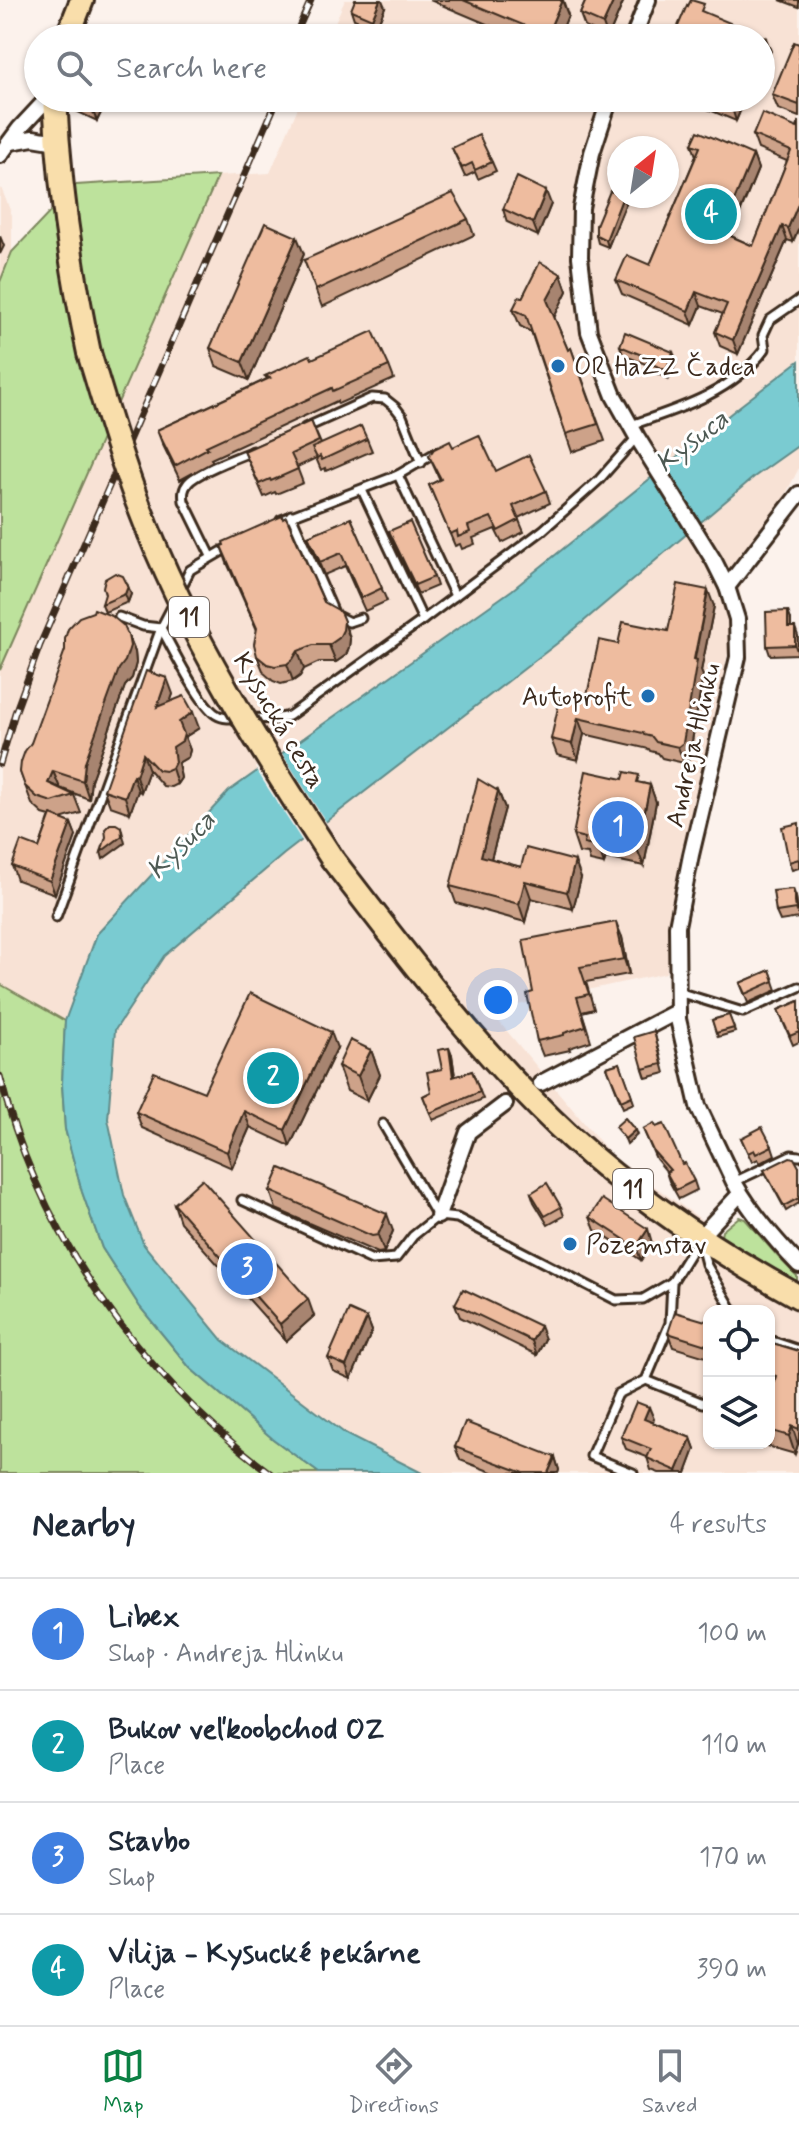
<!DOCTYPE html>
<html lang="en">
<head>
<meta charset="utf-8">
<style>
	:root { --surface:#fff; --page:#f6f6f7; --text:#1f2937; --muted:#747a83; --line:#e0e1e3; --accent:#0b8043 }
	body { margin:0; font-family:Mynerve,sans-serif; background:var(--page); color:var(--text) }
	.controls { position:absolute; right:24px; bottom:24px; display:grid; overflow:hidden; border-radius:16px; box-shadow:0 2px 6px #0004 }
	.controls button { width:72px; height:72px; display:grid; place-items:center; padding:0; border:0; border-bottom:2px solid var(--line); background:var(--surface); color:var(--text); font:40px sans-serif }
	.compass { position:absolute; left:607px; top:136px; width:72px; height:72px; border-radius:50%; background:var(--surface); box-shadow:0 2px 6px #0004; rotate:30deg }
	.you { position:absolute; left:498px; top:1000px; width:28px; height:28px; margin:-20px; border:6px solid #fff; border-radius:50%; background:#1a73e8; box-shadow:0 0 0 12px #1a73e833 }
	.badge { display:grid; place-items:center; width:52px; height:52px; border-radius:50%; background:var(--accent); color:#fff; font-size:26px; font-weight:700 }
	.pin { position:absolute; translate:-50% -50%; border:4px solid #fff; box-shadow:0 2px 8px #0006 }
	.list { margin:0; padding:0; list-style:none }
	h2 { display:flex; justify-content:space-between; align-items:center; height:104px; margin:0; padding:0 32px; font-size:34px }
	h2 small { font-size:26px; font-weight:400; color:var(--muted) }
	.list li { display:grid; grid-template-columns:52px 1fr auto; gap:24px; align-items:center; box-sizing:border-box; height:112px; padding:0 32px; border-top:2px solid var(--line) }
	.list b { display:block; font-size:30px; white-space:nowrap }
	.list p { margin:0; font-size:26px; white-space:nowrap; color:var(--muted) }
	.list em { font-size:26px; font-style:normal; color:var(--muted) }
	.icon { flex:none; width:44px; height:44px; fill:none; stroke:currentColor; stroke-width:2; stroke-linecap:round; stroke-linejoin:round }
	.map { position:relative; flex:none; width:799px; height:1473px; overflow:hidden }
	.search { position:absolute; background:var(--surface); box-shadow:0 2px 6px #0004; left:24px; right:24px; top:24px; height:88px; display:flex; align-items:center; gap:20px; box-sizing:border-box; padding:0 28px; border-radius:44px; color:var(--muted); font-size:30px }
	.sheet { height:552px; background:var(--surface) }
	nav { display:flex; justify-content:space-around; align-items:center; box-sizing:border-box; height:112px; border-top:2px solid var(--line); background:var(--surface); font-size:22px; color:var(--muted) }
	nav a { display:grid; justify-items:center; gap:4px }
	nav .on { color:var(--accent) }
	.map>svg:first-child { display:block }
	.built { fill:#f8e2d5; fill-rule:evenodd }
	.green { fill:#bde29c; stroke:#7c865d; stroke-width:2 }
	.water { fill:#7acbd1; stroke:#618b89; stroke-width:2 }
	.pier { fill:#fcf2ec }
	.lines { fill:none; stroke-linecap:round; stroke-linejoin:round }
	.service-casing { stroke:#3b2a1e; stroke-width:13 }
	.minor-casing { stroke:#3b2a1e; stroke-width:20 }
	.primary-casing { stroke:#3b2a1e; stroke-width:28 }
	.service { stroke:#fff; stroke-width:7 }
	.minor { stroke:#fff; stroke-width:14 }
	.primary { stroke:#f9deab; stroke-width:22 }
	.rail-casing { stroke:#3b2a1e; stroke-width:7 }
	.rail { stroke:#fff; stroke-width:4; stroke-dasharray:12; stroke-linecap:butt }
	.primary-bridge-casing { stroke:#3b2a1e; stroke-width:28; stroke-linecap:butt }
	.primary-bridge { stroke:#f9deab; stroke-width:22 }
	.wall { fill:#cda289; stroke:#3b2a1e; stroke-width:2 }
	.shaded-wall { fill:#a7846f; stroke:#3b2a1e; stroke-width:2 }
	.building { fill:#eebc9f; stroke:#3b2a1e; stroke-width:2 }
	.poi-dot { fill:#1f6fb2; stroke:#fff; stroke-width:3 }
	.labels { text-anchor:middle; stroke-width:6; stroke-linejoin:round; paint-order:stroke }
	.shield { fill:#fff; stroke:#766a62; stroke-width:2 }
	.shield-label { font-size:24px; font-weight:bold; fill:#3b2a1e }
	.poi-label { font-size:26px; fill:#3b2a1e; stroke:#fff; text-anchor:start }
	.street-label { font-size:26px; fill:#3b2a1e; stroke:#fff }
	.water-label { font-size:28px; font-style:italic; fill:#4e5a54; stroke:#fff }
</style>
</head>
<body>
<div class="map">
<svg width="799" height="1473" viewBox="0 0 799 1473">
	<rect width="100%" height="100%" fill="#fcf2ec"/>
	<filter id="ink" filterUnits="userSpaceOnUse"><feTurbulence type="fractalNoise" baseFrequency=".0125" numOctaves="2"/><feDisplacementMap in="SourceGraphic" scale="16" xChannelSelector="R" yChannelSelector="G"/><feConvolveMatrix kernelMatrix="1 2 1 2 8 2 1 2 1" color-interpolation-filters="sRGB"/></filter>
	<g filter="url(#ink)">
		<g class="built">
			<path d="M345 0H799V361L740 406 512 590 97 934 65 1021 0 984V670L218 176 270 173 302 98H761V38H328ZM619 148H667V196H619Z"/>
			<path d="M0 185 12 215V252L0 282Z"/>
			<path d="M799 445V468L742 580 666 973 490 1011 612 1156 799 1289V1473H422L347 1435 222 1339 144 1245 124 1195 108 1119 115 1030 164 956 284 854 564 638 754 477ZM709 1311H769V1443H709Z"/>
		</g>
		<g class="green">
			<path d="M218 176 0 670V282L12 252 76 185Z"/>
			<path d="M0 984 65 1021 62 1084 65 1129 82 1192 102 1248 140 1307 190 1368 273 1439 319 1473H0Z"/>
			<path d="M739 1217 745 1219 781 1260 797 1276V1281L794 1282 721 1236 722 1231Z"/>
		</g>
		<path class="water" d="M799 361V445L754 477 564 638 284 854 164 956 115 1030 108 1119 124 1195 144 1245 222 1340 347 1435 422 1473H319L273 1439 190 1368 140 1307 102 1248 82 1192 65 1129 62 1084 65 1021 97 934 229 791 512 590 740 406Z"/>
		<path class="pier" d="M280 750 328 825 304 844 255 768Z"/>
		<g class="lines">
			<g class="service-casing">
				<g id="service">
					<path d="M631 425C679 409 733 392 765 349L763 335 770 320 799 300"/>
					<path d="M305 428 372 398 385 399 395 407 402 416 421 463"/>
					<path d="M398 475 455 596"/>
					<path d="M362 490 423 620"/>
					<path d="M291 515 335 615 349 622 361 618"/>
					<path d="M281 520 398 475 437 452"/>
					<path d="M211 556 184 501C183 494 183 489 188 483 197 472 238 457 253 451"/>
					<path d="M179 592 190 570 231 546"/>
					<path d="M119 617 143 626 161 628C173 649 197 699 214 713 221 719 230 718 238 718"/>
					<path d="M251 718 275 719 289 716 423 620 543 530 599 480 637 437"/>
					<path d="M56 917 161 628 174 603"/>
					<path d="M678 992 743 1012 799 987"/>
					<path d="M383 1124 436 1214"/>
					<path d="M734 1182 791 1155 799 1156"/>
					<path d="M242 1200 372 1260 396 1258 413 1236 438 1216 457 1218 616 1300 643 1299 672 1282 698 1240"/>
					<path d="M701 1245 706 1264 733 1311"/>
					<path d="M769 1340 799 1350"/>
					<path d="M646 1380 703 1403 709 1402"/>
					<path d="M633 1473 591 1456 618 1394 646 1380 670 1323 672 1282"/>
				</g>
			</g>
			<g class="minor-casing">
				<g id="minor">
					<path d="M633 38 648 0"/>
					<path d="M610 98 592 153 581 208 580 257 589 332 614 396 637 437 714 561 727 587 737 619 738 657 691 855 677 926 678 1019 698 1106 734 1182C751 1213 775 1240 799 1265"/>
					<path d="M11 142 33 138 57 142"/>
					<path d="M0 155 20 128 48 98"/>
					<path d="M727 587 799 494"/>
					<path d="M541 1083 678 1011"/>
					<path d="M438 1216 468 1132 505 1104"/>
					<path d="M699 1238 740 1194"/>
				</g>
			</g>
			<g class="primary-casing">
				<g id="primary">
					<path d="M67 38 82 0"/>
					<path d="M55 98C59 184 71 269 89 353"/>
					<path d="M333 860C407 956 480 1054 570 1137 639 1200 717 1252 799 1297"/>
				</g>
			</g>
			<use href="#service" class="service"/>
			<use href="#minor" class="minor"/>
			<use href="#primary" class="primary"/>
			<g class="rail-casing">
				<g id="rail">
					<path d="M294 38 311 0"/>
					<path d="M0 764 15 713 40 645 278 98"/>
					<path d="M0 1076C38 1234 141 1376 270 1473"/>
				</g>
			</g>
			<use href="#rail" class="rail"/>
			<g class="primary-bridge-casing">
				<path id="primary-bridge" d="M89 353C105 405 120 458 140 509 187 634 260 748 333 860"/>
			</g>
			<use href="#primary-bridge" class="primary-bridge"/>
		</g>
		<g class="wall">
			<path d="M430 0H563L568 15 559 38H520Z"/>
			<path d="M586 0H624L608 38 585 27 580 14Z"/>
			<path d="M780 0H799V7Z"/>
			<path d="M385 7 376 28 354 19 351 10Z"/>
			<path d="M799 44V117L778 109 772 95Z"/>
			<path d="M74 98H108L97 121 76 111 72 102Z"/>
			<path d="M681 98H750L747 105 743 104 736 121Z"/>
			<path d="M797 128 793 242 787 240 738 354 720 346 715 332 723 314 701 306 693 325 622 294 616 280 650 265 696 156 692 144 753 155 758 169 731 236 753 246 787 161 758 149 753 135Z"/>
			<path d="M452 148 492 162 496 171 478 179 475 172 465 177Z"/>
			<path d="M623 196 626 203 608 247 598 243 596 235Z"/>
			<path d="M551 204 538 236 507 222 503 209Z"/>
			<path d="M468 219 474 235 322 307 304 260Z"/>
			<path d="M304 254 249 380 216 366 210 348Z"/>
			<path d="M561 274 567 291 554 317 568 350 571 348 605 441 572 452 531 332 520 326 513 309 522 298Z"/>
			<path d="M620 346 677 361 669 379 650 371 648 365 623 355Z"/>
			<path d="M312 359 389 366 394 379 338 404 337 401 211 459 213 462 180 480 162 443 157 430 267 379 265 376Z"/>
			<path d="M311 421 321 444 367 439 372 451 326 471 325 468 321 470 316 458 297 467 303 483 276 494 275 492 264 497 244 451Z"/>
			<path d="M453 447 496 471 546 491 550 503 518 518 524 532 502 543 495 529 473 538 475 544 462 549 460 544 455 546 429 485 440 480 429 456Z"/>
			<path d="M351 518 387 601 365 611 345 566 324 575 308 536Z"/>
			<path d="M389 531 434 577 437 586 418 594Z"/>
			<path d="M221 546 324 602 348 631 350 639 349 647 346 655 336 662H319L304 669 300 676 293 681 281 684 273 681 264 673 257 656V630L227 563Z"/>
			<path d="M128 586 131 594 128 602 105 612 102 604Z"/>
			<path d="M714 606 701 671 703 676 689 759 684 763 662 758 658 753 650 751 649 749 584 734 578 760 557 755 551 739 586 700 618 644 668 631Z"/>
			<path d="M791 620V627L798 636V654L770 655 767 646Z"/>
			<path d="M128 635 135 652 136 663 132 678 125 686 91 780 89 799 60 788 74 795 81 813 60 819 71 823 76 836 55 894 17 880 12 866 39 848 50 816 43 814 32 804 20 772 31 743Z"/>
			<path d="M173 694 170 701 199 728 185 737 190 750 188 757 178 763 181 778 177 784 171 787 163 786 149 770 141 792 138 791 130 813 110 806 104 790Z"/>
			<path d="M642 783 650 785 656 802 644 866 606 858 604 864 590 861 588 854 579 853 573 835Z"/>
			<path d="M498 791 505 808 491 859 521 867 581 878 573 909 531 898 525 922 456 903 450 886Z"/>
			<path d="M799 823V868L792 870 789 862Z"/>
			<path d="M796 897 799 918 780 921 776 912Z"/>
			<path d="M622 937 629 974 586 982 594 1009 582 1012 591 1041 569 1048 570 1050 543 1056 537 1041 533 992Z"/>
			<path d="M770 970 777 990 748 1003 740 983Z"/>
			<path d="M799 1001V1042L793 1045 778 1010Z"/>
			<path d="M729 1015 735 1032 718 1037 712 1020Z"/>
			<path d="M654 1031 665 1073 646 1078 643 1069Z"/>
			<path d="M337 1048 290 1146 250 1127 232 1168 142 1128 136 1112 204 1092Z"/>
			<path d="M371 1050 380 1075 367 1101 347 1091 338 1066Z"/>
			<path d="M452 1055 455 1077 472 1071 483 1099 433 1120 423 1096 431 1092 442 1069Z"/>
			<path d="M620 1063 634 1103 623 1108 607 1067Z"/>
			<path d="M656 1127 682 1164 694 1181 697 1190 679 1199 669 1181 666 1172H667L656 1159 643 1129Z"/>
			<path d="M741 1138 772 1146 775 1155 760 1163 758 1159 752 1162Z"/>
			<path d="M799 1167V1203L786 1211 764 1170Z"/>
			<path d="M270 1191 393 1231 384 1252 378 1253 276 1209Z"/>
			<path d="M531 1193 561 1207 564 1216 548 1225 534 1202Z"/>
			<path d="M174 1204 314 1316 286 1341 180 1222Z"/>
			<path d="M590 1217 652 1243 641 1260 595 1230Z"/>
			<path d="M455 1304 545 1339 537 1355 460 1317Z"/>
			<path d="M367 1318 372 1331 351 1379 333 1371 328 1358Z"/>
			<path d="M709 1322V1358L673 1347 668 1333Z"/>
			<path d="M769 1342 799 1351V1444H798L795 1454 767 1446 766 1443H769V1399L772 1390H769Z"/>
			<path d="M654 1419 652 1422 691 1438 695 1449 686 1473H659L651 1470 647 1457 626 1449 621 1437Z"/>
			<path d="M455 1447 555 1457 559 1470 558 1473H494L460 1460Z"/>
		</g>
		<g class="shaded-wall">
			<path d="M380 0H382L385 7 376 28 372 19Z"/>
			<path d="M562 0 568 15 559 38H548L547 35Z"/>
			<path d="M614 0H624L608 38 603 24Z"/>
			<path d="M766 38 771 51 761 74V50Z"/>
			<path d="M100 98H108L97 121 93 112Z"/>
			<path d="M736 98H741L743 104 736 121 732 108Z"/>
			<path d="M744 98H750L747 105Z"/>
			<path d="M753 155 758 169 726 246 721 232Z"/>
			<path d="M546 191 551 204 538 236 533 223Z"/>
			<path d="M623 196 626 203 608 247 606 240Z"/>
			<path d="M799 202V228L793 242 788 228Z"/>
			<path d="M782 226 787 240 738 354 733 340Z"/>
			<path d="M0 236 4 246 0 254Z"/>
			<path d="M297 237 304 254 249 380 242 362Z"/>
			<path d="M561 274 567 291 554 318 547 300Z"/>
			<path d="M696 292 701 306 693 325 688 311Z"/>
			<path d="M673 352 677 361 669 379 666 370Z"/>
			<path d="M128 586 131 594 128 602 125 594Z"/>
			<path d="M708 590 714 606 701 671 703 676 689 759 684 763 678 747Z"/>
			<path d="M788 611 791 620V636L788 627Z"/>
			<path d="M341 614 350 639 349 647 346 655 336 662 329 645Z"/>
			<path d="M795 627 798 636V654L795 645Z"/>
			<path d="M128 635 135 652 136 663 132 678 125 686 91 780 89 799 83 781 85 762Z"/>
			<path d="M298 651 304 669 300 676 293 681 287 664Z"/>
			<path d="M167 678 173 694 163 723 157 707Z"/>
			<path d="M193 712 199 728 185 737 190 750 188 757 178 763 181 778 177 784 172 768 173 747 179 722Z"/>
			<path d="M578 718 584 734 578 760 572 744Z"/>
			<path d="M143 754 149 770 141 792 136 776Z"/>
			<path d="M53 771 60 788 48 783Z"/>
			<path d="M133 775 138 791 130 813 125 797Z"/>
			<path d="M650 785 656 802 644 866 637 849Z"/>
			<path d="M498 791 505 808 487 873 481 856Z"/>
			<path d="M71 823 76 836 55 894 50 881Z"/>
			<path d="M121 827 125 843 103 859 101 852Z"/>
			<path d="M599 841 606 858 604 864 598 847Z"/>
			<path d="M575 861 581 878 573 909 567 892Z"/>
			<path d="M525 881 531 898 525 922 519 904Z"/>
			<path d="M793 889 796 897 799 916 796 909Z"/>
			<path d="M616 922 622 937 629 974 624 959Z"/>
			<path d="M331 1032 337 1048 290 1146 285 1130Z"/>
			<path d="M449 1048 452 1055 456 1084 453 1077Z"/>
			<path d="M371 1050 380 1075 367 1101 358 1076Z"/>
			<path d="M244 1111 250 1127 232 1168 227 1152Z"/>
			<path d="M635 1130 637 1135 627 1144 625 1139Z"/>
			<path d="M387 1214 393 1231 384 1252 378 1235Z"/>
			<path d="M648 1229 652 1243 641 1260 636 1247Z"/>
			<path d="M308 1299 314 1316 286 1341 280 1324Z"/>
			<path d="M367 1318 372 1331 351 1379 346 1366Z"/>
			<path d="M540 1326 545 1339 537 1355 532 1341Z"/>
			<path d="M649 1407 654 1419 649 1430 644 1419Z"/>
			<path d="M792 1426 798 1444 795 1454 789 1436Z"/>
			<path d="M691 1438 695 1449 686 1473H678L677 1471Z"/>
			<path d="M555 1457 559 1470 558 1473H548Z"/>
		</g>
		<g class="building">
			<path d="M355 0H380L372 19 351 10Z"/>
			<path d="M463 0H562L547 35Z"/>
			<path d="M586 0H614L603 24 580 14Z"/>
			<path d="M691 0 704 4 701 11 766 38 761 50V38H673L687 5 688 6Z"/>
			<path d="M794 42 799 44V105L772 95Z"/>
			<path d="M74 98H100L93 112 72 102Z"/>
			<path d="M708 98H736L732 108Z"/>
			<path d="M762 113 797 128 799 121V202L788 228 782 226 733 340 715 332 727 304 696 292 688 311 616 280 627 255 650 265 700 147 692 144 698 131 753 155 721 232 753 246 791 151 753 135Z"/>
			<path d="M479 135 492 162 475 170 472 163 462 168 452 148Z"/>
			<path d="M517 177 546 191 533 223 503 209Z"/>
			<path d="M610 191 619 194V196H623L606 240 596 235V225Z"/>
			<path d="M453 193 468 219 316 290 304 260Z"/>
			<path d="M265 223 297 237 242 362 210 348Z"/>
			<path d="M540 262 561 274 547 300 568 350 571 348 598 424 566 434 526 315 513 309 519 297 522 298Z"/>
			<path d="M373 331 389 366 333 391 332 388 206 446 208 448 175 466 157 430 270 378 265 376 310 355 312 359Z"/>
			<path d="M625 332 673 352 666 370 647 362 649 358 620 346Z"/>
			<path d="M311 421 319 441 291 454 298 469 271 481 270 479 259 484 244 451Z"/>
			<path d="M361 426 367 439 322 460 320 456 317 458 312 448Z"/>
			<path d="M479 435 496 471 529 455 546 491 513 506 519 520 498 531 491 517 468 526 470 532 458 537 457 531 450 534 429 485 441 479 429 456 434 449 450 441 453 447Z"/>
			<path d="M282 516 283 519 286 517 324 602 338 610 341 614 344 621 343 630 339 638 329 645H313L298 651 293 659 287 664 275 666 267 664 257 656 254 644 257 628 221 546 224 545 223 542Z"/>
			<path d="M351 518 382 588 361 598 341 553 320 562 308 536Z"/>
			<path d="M410 522 434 577 415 585 389 531Z"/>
			<path d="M115 573 123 576 128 586 125 594 102 604 105 594 103 587 105 579Z"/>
			<path d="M678 584 708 590 694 659 697 660 683 743 678 747 656 742 652 737 644 735 643 733 578 718 572 744 551 739 561 694 586 700 599 640 618 644 623 622 668 631Z"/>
			<path d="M94 609 112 616 124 626 128 635 130 646 125 661 119 669 85 762 83 781 53 771 48 783 74 795 52 802 37 797 25 786 20 772 21 762 25 751 31 743 65 650V639L68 629 79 617 93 612Z"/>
			<path d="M788 611V627H795V645L767 646 766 612Z"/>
			<path d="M146 671 167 678 157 707 184 696 193 712 179 722 184 734 182 741 173 747 175 762 172 768 165 771 158 770 143 754 136 776 133 775 125 797 104 790Z"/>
			<path d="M586 771 623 779 625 772 639 775 637 782 650 785 637 849 599 841 598 847 584 844 585 838 573 835Z"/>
			<path d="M478 779 498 791 481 856 521 867 526 848 575 861 567 892 525 881 519 904 450 886Z"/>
			<path d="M51 815 71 823 50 881 12 866 21 841 39 848Z"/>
			<path d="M799 823V859L789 862 782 827Z"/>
			<path d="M110 824H116L121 827 122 836 101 852 106 837 105 829Z"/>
			<path d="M793 889 796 909 776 912 773 891Z"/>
			<path d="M616 922 624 959 580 967 589 994 577 997 586 1026 564 1033V1035L537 1041 527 994 533 992 523 940Z"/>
			<path d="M770 970 774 981 745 994 740 983Z"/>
			<path d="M250 993 331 1032 285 1130 244 1111 227 1152 136 1112 154 1072 204 1092Z"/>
			<path d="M799 1001V1032L790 1036 778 1010Z"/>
			<path d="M729 1015 734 1028 716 1033 712 1020Z"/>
			<path d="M654 1031 662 1064 643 1069 634 1037Z"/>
			<path d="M350 1040 371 1050 358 1076 338 1066Z"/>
			<path d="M449 1048 453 1077 472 1071 480 1092 430 1113 423 1096 431 1092 427 1072 442 1069 438 1050Z"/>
			<path d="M620 1063 632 1096 621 1101 607 1067Z"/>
			<path d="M625 1118 635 1130 625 1139 615 1127Z"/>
			<path d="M654 1123 656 1127 664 1124 682 1164 685 1163 694 1181 676 1190 666 1172 670 1170 653 1151 643 1129Z"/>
			<path d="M762 1127 772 1146 756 1154 754 1150 748 1153 741 1138Z"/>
			<path d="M790 1157 794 1158 799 1167V1198L784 1206 764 1170Z"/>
			<path d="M280 1168 387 1214 378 1235 372 1236 270 1191Z"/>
			<path d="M202 1179 308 1299 280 1324 174 1204Z"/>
			<path d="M547 1183 561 1207 545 1216 531 1193Z"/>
			<path d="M602 1199 648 1229 636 1247 590 1217Z"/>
			<path d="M463 1289 540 1326 532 1341 455 1304Z"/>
			<path d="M349 1310 367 1318 346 1366 328 1358Z"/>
			<path d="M675 1312 709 1322V1346L668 1333Z"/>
			<path d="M769 1342 799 1351V1429L792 1426 789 1436 769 1430V1399L776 1376 769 1374Z"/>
			<path d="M636 1402 649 1407 644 1419 691 1438 677 1471 647 1458 651 1449 621 1437Z"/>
			<path d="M465 1422 555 1457 548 1473H524L455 1447Z"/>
		</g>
	</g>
	<g class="poi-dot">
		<circle cx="558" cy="366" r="8"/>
		<circle cx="648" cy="696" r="8"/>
		<circle cx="570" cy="1244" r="8"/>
	</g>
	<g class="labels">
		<g class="shield">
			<rect x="169" y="597" width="40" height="40" rx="6"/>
			<rect x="613" y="1169" width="40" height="40" rx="6"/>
		</g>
		<g class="shield-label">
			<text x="189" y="625">11</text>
			<text x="633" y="1197">11</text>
		</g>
		<g class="poi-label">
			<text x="574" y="375">OR HaZZ Čadca</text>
			<text x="632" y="705" text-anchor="end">Autoprofit</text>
			<text x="586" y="1253">Pozemstav</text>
		</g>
		<g class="street-label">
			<text transform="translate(280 720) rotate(59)" y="9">Kysucká cesta</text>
			<text transform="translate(692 745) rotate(-77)" y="9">Andreja Hlinku</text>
		</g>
		<g class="water-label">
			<text transform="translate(691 440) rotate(-38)" y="10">Kysuca</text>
			<text transform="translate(180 844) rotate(-45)" y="10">Kysuca</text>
		</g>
	</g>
</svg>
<div class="controls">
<button><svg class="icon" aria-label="locate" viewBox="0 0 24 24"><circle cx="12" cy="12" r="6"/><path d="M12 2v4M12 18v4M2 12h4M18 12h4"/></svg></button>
<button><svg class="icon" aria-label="layers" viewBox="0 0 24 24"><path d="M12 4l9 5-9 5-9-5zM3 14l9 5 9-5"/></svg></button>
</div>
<svg class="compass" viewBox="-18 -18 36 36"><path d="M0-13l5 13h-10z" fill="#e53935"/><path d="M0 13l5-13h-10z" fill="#747a83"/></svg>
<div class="you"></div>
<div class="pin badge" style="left:618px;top:827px;background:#3f7fe0">1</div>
<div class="pin badge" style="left:273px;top:1078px;background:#0f9aa8">2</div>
<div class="pin badge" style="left:247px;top:1269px;background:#3f7fe0">3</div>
<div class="pin badge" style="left:711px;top:214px;background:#0f9aa8">4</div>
<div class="search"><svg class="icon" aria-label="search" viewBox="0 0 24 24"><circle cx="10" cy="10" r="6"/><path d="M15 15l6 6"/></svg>Search here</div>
</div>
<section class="sheet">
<h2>Nearby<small>4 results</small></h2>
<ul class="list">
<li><span class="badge" style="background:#3f7fe0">1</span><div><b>Libex</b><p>Shop · Andreja Hlinku</p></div><em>100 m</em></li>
<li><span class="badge" style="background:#0f9aa8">2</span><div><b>Bukov veľkoobchod OZ</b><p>Place</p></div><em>110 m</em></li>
<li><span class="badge" style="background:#3f7fe0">3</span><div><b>Stavbo</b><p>Shop</p></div><em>170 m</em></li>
<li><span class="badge" style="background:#0f9aa8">4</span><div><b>Vilija - Kysucké pekárne</b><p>Place</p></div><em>390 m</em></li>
</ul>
</section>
<nav>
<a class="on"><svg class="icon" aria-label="map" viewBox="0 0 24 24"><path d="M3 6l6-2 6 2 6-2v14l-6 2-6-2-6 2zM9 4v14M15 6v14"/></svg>Map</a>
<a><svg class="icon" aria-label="directions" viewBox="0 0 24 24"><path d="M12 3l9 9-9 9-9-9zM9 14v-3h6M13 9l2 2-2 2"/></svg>Directions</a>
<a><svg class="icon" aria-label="saved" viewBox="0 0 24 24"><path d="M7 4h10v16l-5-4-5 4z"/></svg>Saved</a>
</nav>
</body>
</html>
